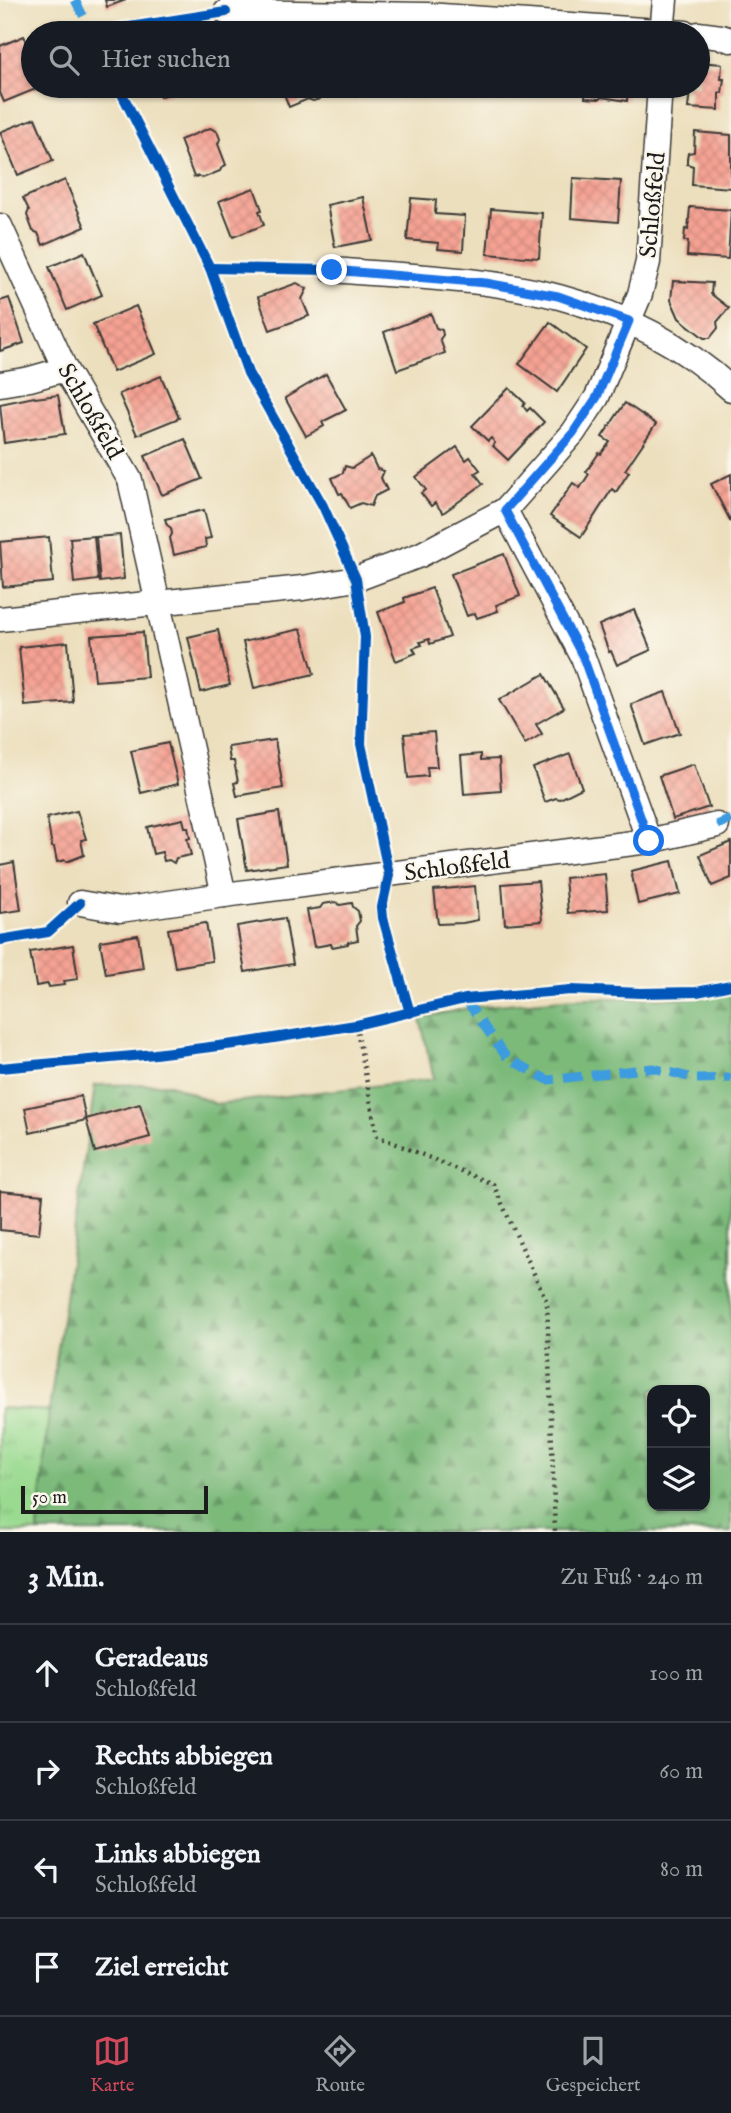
<!DOCTYPE html>
<html lang="de">
<head>
<meta charset="utf-8">
<style>
	:root { --surface:#171b24; --page:#20242c; --text:#f1f3f6; --muted:#9ea1a6; --line:#363941; --accent:#d1495b }
	body { margin:0; font-family:"IM FELL English",serif; background:var(--page); color:var(--text) }
	.controls { position:absolute; right:21px; bottom:21px; display:grid; overflow:hidden; border-radius:14px; box-shadow:0 2px 5px #0004 }
	.controls button { width:63px; height:63px; display:grid; place-items:center; padding:0; border:0; border-bottom:2px solid var(--line); background:var(--surface); color:var(--text); font:35px sans-serif }
	.scale { position:absolute; left:21px; bottom:18px; width:187px; box-sizing:border-box; padding-left:7px; border:4px solid #1c1c1c; border-top:0; font-size:19px; line-height:24px; white-space:nowrap; color:#1c1c1c; -webkit-text-stroke:5px #fbf7ec; paint-order:stroke }
	.stop { position:absolute; width:21px; height:21px; margin:-16px; border:5px solid #1a73e8; border-radius:50%; background:#fff }
	.stop.end { background:#1a73e8; border-color:#fff; box-shadow:0 2px 7px #0008 }
	.list { margin:0; padding:0; list-style:none }
	h2 { display:flex; justify-content:space-between; align-items:center; height:91px; margin:0; padding:0 28px; font-size:30px }
	h2 small { font-size:23px; font-weight:400; color:var(--muted) }
	.list li { display:grid; grid-template-columns:46px 1fr auto; gap:21px; align-items:center; box-sizing:border-box; height:98px; padding:0 28px; border-top:2px solid var(--line) }
	.list b { display:block; font-size:26px; white-space:nowrap }
	.list p { margin:0; font-size:23px; white-space:nowrap; color:var(--muted) }
	.list em { font-size:23px; font-style:normal; color:var(--muted) }
	.icon { flex:none; width:38px; height:38px; fill:none; stroke:currentColor; stroke-width:2; stroke-linecap:round; stroke-linejoin:round }
	.map { position:relative; flex:none; width:731px; height:1532px; overflow:hidden }
	.search { position:absolute; background:var(--surface); box-shadow:0 2px 5px #0004; left:21px; right:21px; top:21px; height:77px; display:flex; align-items:center; gap:18px; box-sizing:border-box; padding:0 24px; border-radius:38px; color:var(--muted); font-size:26px }
	.sheet { height:483px; background:var(--surface) }
	nav { display:flex; justify-content:space-around; align-items:center; box-sizing:border-box; height:98px; border-top:2px solid var(--line); background:var(--surface); font-size:19px; color:var(--muted) }
	nav a { display:grid; justify-items:center; gap:4px }
	nav .on { color:var(--accent) }
	.map>svg:first-child { display:block }
	.grass { fill:url(#grass-tufts); stroke:#5b7b56; stroke-width:2 }
	.forest { fill:url(#forest-firs); stroke:#4c6b4b; stroke-width:2; fill-rule:evenodd }
	.building { fill:url(#building-cross-hatch) }
	.lines { fill:none; stroke-linecap:round; stroke-linejoin:round }
	.minor-casing { stroke:#3b3934; stroke-width:27 }
	.path { stroke:#3b3934; stroke-width:4.5; stroke-dasharray:2 5; stroke-linecap:butt }
	.minor { stroke:#fff; stroke-width:24 }
	.quiet { stroke:#3c9bdf; stroke-width:9; stroke-dasharray:18 9; stroke-linecap:butt }
	.cycleway-casing { stroke:#fbf7ec; stroke-width:15 }
	.cycleway { stroke:#0057b8; stroke-width:10 }
	.route { stroke:#1a73e8; stroke-width:9 }
	.labels { text-anchor:middle; stroke-width:5; stroke-linejoin:round; paint-order:stroke }
	.street-label { font-size:24px; fill:#1c1c1c; stroke:#fbf7ec }
</style>
</head>
<body>
<div class="map">
<svg width="731" height="1532" viewBox="0 0 731 1532">
	<defs>
		<pattern id="grass-tufts" width="24" height="20" patternUnits="userSpaceOnUse" patternTransform="scale(1.75)"><rect width="24" height="20" fill="#9ada90"/><path d="M3 7l-1-3M5 7V3M7 7l1-3M15 17l-1-3M17 17v-4M19 17l1-3" fill="none" stroke="#84ba7c"/></pattern>
		<pattern id="forest-firs" width="22" height="20" patternUnits="userSpaceOnUse" patternTransform="scale(1.75)"><rect width="22" height="20" fill="#7bba7a"/><path d="M5 1l3.5 6h-7zM16 11l3.5 6h-7z" fill="#649663"/></pattern>
		<pattern id="building-cross-hatch" width="8" height="8" patternUnits="userSpaceOnUse" patternTransform="scale(1.75)"><rect width="8" height="8" fill="#f5a293"/><path d="M0 0l8 8M0 8l8-8" fill="none" stroke="#d18b7e"/></pattern>
	</defs>
	<rect width="100%" height="100%" fill="#fbf7ec"/>
	<filter id="ink" filterUnits="userSpaceOnUse"><feTurbulence type="fractalNoise" baseFrequency=".0143" numOctaves="2"/><feDisplacementMap in="SourceGraphic" scale="14" xChannelSelector="R" yChannelSelector="G"/><feConvolveMatrix kernelMatrix="1 2 1 2 8 2 1 2 1" color-interpolation-filters="sRGB"/></filter>
	<filter id="wash" filterUnits="userSpaceOnUse"><feTurbulence type="fractalNoise" baseFrequency=".00686" numOctaves="4" result="noise"/><feDisplacementMap in="SourceGraphic" scale="28" xChannelSelector="R" yChannelSelector="G"/><feGaussianBlur stdDeviation="1.57" result="paint"/><feColorMatrix in="noise" values="0 0 0 0 0 0 0 0 0 0 0 0 0 0 0 0 0 1.4 0 .05"/><feComposite in="paint" operator="in"/></filter>
	<g filter="url(#wash)">
		<rect width="100%" height="100%" fill="#ecdfbd"/>
		<path class="grass" d="M0 1408 49 1411 38 1532H0Z"/>
		<path class="forest" d="M731 991V1532H38L49 1411 95 1085 170 1084 215 1104 434 1079 420 1018 473 1007 575 998H697ZM652 1390H705V1506H652Z"/>
		<g id="blocks">
			<g class="building">
				<path d="M105 0H126L107 7Z"/>
				<path d="M24 36 33 56V86H43L4 102 0 93V46Z"/>
				<path d="M698 62 722 64 721 79H724L722 93H719V110L688 108 690 90H687V86H698Z"/>
				<path d="M156 86H188L160 97Z"/>
				<path d="M281 86H319L322 94 320 99 313 101 308 99 289 107Z"/>
				<path d="M352 86H402L403 89 353 96Z"/>
				<path d="M508 86H553V90L542 89 537 93 512 90Z"/>
				<path d="M586 86H630L628 88 627 101 602 97 599 99 585 98Z"/>
				<path d="M35 118 53 161 18 175 0 132Z"/>
				<path d="M210 128 217 131 220 139 218 144 226 165 222 167 220 171 203 178 198 176 194 177 180 140Z"/>
				<path d="M695 132 731 135V188L692 185 693 166 687 164V159L688 153 694 152Z"/>
				<path d="M573 178 621 181 618 222 571 218Z"/>
				<path d="M65 180 85 227 43 245 38 233 33 231 27 215 29 210 23 198Z"/>
				<path d="M254 188 262 210 259 211 264 225 233 237 219 201Z"/>
				<path d="M363 197 372 240 335 247 327 205Z"/>
				<path d="M411 198 436 200 435 214 465 216 463 251 438 249 439 243 407 240Z"/>
				<path d="M690 207 731 210 728 259 687 256 688 241H684L685 229 688 230Z"/>
				<path d="M491 209 542 213 539 258 487 254Z"/>
				<path d="M84 252 102 295 67 310 49 267Z"/>
				<path d="M673 281 712 283 711 294 729 308 717 322 718 328 710 338H704L679 318 671 300Z"/>
				<path d="M297 283 307 289 302 299 309 316 270 330 258 297Z"/>
				<path d="M9 298 24 343 0 351V301Z"/>
				<path d="M136 306 156 354 113 372 93 324Z"/>
				<path d="M431 314 436 328 442 330 443 335 440 339 445 353 397 370 384 332Z"/>
				<path d="M550 322 586 349 557 392 519 364Z"/>
				<path d="M326 374 346 410 322 422 324 426 306 436 285 398Z"/>
				<path d="M161 376 179 418 137 435 119 394Z"/>
				<path d="M509 388 525 403 523 406 527 411 530 408 544 422 508 460 493 446 495 443 491 438 488 441 472 426Z"/>
				<path d="M58 395 65 434 4 443 0 404 34 397 35 398Z"/>
				<path d="M625 403 656 424 625 470 629 472 616 492 612 489 581 537 550 516 573 483 580 488 589 474 586 472 599 453 601 454 610 442 602 437Z"/>
				<path d="M185 439 202 479 162 495 145 456Z"/>
				<path d="M457 447 466 460 470 457 480 470 475 473 483 484 443 513 435 503 431 506 421 493 426 490 416 477Z"/>
				<path d="M371 456 377 469 384 471 381 478 387 490 375 496 371 506 361 503 350 508 342 493 339 494 332 478 343 473 345 466 352 468Z"/>
				<path d="M731 474V522L711 484Z"/>
				<path d="M204 510 211 538 205 539 206 547 174 555 170 538 172 534 171 528 167 525 165 519Z"/>
				<path d="M120 535 124 579 100 582 96 537Z"/>
				<path d="M94 536 98 580 74 583 70 538Z"/>
				<path d="M49 537 53 582 3 587 0 542Z"/>
				<path d="M504 554 520 596 496 605 498 611 477 618 475 613 467 616 451 574Z"/>
				<path d="M432 588 450 637 430 644 429 639 420 642 422 645 413 648 416 653 396 661 378 612 405 602 404 598Z"/>
				<path d="M634 610 651 650 617 665 611 651 609 652 599 625Z"/>
				<path d="M301 629 314 674 254 688 243 642Z"/>
				<path d="M218 630 230 685 201 692 188 637Z"/>
				<path d="M143 632 147 677 95 681 91 636Z"/>
				<path d="M68 642 73 702 25 706 19 647Z"/>
				<path d="M544 674 564 708 536 724 542 734 525 744 499 700Z"/>
				<path d="M665 692 680 733 645 745 631 704Z"/>
				<path d="M434 732 437 767H427L428 776 408 778 404 734Z"/>
				<path d="M275 740 283 788 237 796 234 783 238 782 234 761H230L228 747Z"/>
				<path d="M168 743 178 784 141 793 131 751Z"/>
				<path d="M481 754V760L499 759 501 791 464 794 461 756Z"/>
				<path d="M570 754 582 788 560 799 556 798 545 802 533 768Z"/>
				<path d="M694 764 709 807 673 819 659 776Z"/>
				<path d="M77 811 86 839 81 840 84 855 66 862 65 860 57 862 54 847H52L47 818Z"/>
				<path d="M279 812 287 864 247 870 238 819Z"/>
				<path d="M183 819 185 827H188L190 838 187 839 191 855 176 858 174 863 169 860 164 861 162 852 153 854 147 827Z"/>
				<path d="M731 842V878L712 886 700 855Z"/>
				<path d="M672 861 680 894 638 904 631 871Z"/>
				<path d="M14 862 21 910 0 913V865Z"/>
				<path d="M605 874 608 910 568 913 565 878Z"/>
				<path d="M538 881 542 921 505 924 502 884Z"/>
				<path d="M475 886 478 920 463 923 438 924 434 890Z"/>
				<path d="M336 902 340 905 352 903 353 907 358 911 360 921 356 926 358 940 348 942V944L332 947 331 944 314 947 307 910 320 908 323 904Z"/>
				<path d="M285 918 293 964 245 972 237 926Z"/>
				<path d="M206 923 212 961 175 967 168 929Z"/>
				<path d="M138 935 143 968 106 974 100 941Z"/>
				<path d="M73 945 78 979 64 981 65 985 49 987 48 984 36 986 30 952Z"/>
				<path d="M81 1096 86 1120 30 1133 25 1108Z"/>
				<path d="M140 1104 150 1137 95 1152 86 1119Z"/>
				<path d="M0 1191 43 1195 39 1234 0 1230Z"/>
			</g>
		</g>
	</g>
	<g filter="url(#ink)">
		<use href="#blocks" fill-opacity="0" stroke="#3b3934" stroke-width="2"/>
		<g class="lines">
			<g class="minor-casing">
				<g id="minor">
					<path d="M226 12 427 15 686 33"/>
					<path d="M662 33 665 0"/>
					<path d="M698 34 721 37 731 40"/>
					<path d="M0 226 65 369 130 480 224 895"/>
					<path d="M332 270C405 276 488 278 559 297 623 314 682 344 731 389"/>
					<path d="M0 384 30 379 65 369"/>
					<path d="M505 510 583 657 649 841"/>
					<path d="M0 619 303 588 356 579 420 555 505 510 573 433 597 397 640 294 648 262 660 86"/>
					<path d="M80 903 120 910 224 895 649 841 717 825"/>
				</g>
			</g>
			<path class="path" d="M356 1025 377 1136 493 1184 547 1302 555 1532"/>
			<use href="#minor" class="minor"/>
			<g class="quiet">
				<path d="M75 0 92 33"/>
				<path d="M717 825 731 819"/>
				<path d="M465 999 507 1058 548 1080 653 1068 697 1079 731 1078"/>
			</g>
			<g class="cycleway-casing">
				<g id="cycleway">
					<path d="M91 33 226 12"/>
					<path d="M118 86 210 268 248 373 323 506 356 579 365 637 361 744 389 875 382 907 383 918 410 1013"/>
					<path d="M210 268 332 270"/>
					<path d="M0 940 48 932 80 903"/>
					<path d="M0 1068 155 1054 242 1043 356 1025 465 999 571 990 641 993 697 992 731 985"/>
				</g>
			</g>
			<use href="#cycleway" class="cycleway"/>
		</g>
	</g>
	<g class="lines" filter="url(#ink)">
		<path class="route" d="M332 270 486 283 558 296 629 321 597 397 573 433 505 510 583 657 649 841"/>
	</g>
	<g class="labels">
		<g class="street-label">
			<text transform="translate(652 205) rotate(-85)" y="8">Schloßfeld</text>
			<text transform="translate(91 411) rotate(60)" y="8">Schloßfeld</text>
			<text transform="translate(457 866) rotate(-7)" y="8">Schloßfeld</text>
		</g>
	</g>
</svg>
<div class="controls">
<button><svg class="icon" aria-label="locate" viewBox="0 0 24 24"><circle cx="12" cy="12" r="6"/><path d="M12 2v4M12 18v4M2 12h4M18 12h4"/></svg></button>
<button><svg class="icon" aria-label="layers" viewBox="0 0 24 24"><path d="M12 4l9 5-9 5-9-5zM3 14l9 5 9-5"/></svg></button>
</div>
<div class="scale">50 m</div>
<div class="stop" style="left:649px;top:841px"></div>
<div class="stop end" style="left:332px;top:270px"></div>
<div class="search"><svg class="icon" aria-label="search" viewBox="0 0 24 24"><circle cx="10" cy="10" r="6"/><path d="M15 15l6 6"/></svg>Hier suchen</div>
</div>
<section class="sheet">
<h2>3 Min.<small>Zu Fuß · 240 m</small></h2>
<ul class="list">
<li><svg class="icon" aria-label="ahead" viewBox="0 0 24 24"><path d="M12 20V5M6 11l6-6 6 6"/></svg><div><b>Geradeaus</b><p>Schloßfeld</p></div><em>100 m</em></li>
<li><svg class="icon" aria-label="right" viewBox="0 0 24 24"><path d="M7 20v-9h11M14 6l5 5-5 5"/></svg><div><b>Rechts abbiegen</b><p>Schloßfeld</p></div><em>60 m</em></li>
<li><svg class="icon" aria-label="left" viewBox="0 0 24 24"><path d="M17 20v-9H6M10 6l-5 5 5 5"/></svg><div><b>Links abbiegen</b><p>Schloßfeld</p></div><em>80 m</em></li>
<li><svg class="icon" aria-label="arrive" viewBox="0 0 24 24"><path d="M6 21V4h12l-3 4 3 4H6"/></svg><div><b>Ziel erreicht</b></div></li>
</ul>
</section>
<nav>
<a class="on"><svg class="icon" aria-label="map" viewBox="0 0 24 24"><path d="M3 6l6-2 6 2 6-2v14l-6 2-6-2-6 2zM9 4v14M15 6v14"/></svg>Karte</a>
<a><svg class="icon" aria-label="directions" viewBox="0 0 24 24"><path d="M12 3l9 9-9 9-9-9zM9 14v-3h6M13 9l2 2-2 2"/></svg>Route</a>
<a><svg class="icon" aria-label="saved" viewBox="0 0 24 24"><path d="M7 4h10v16l-5-4-5 4z"/></svg>Gespeichert</a>
</nav>
</body>
</html>
